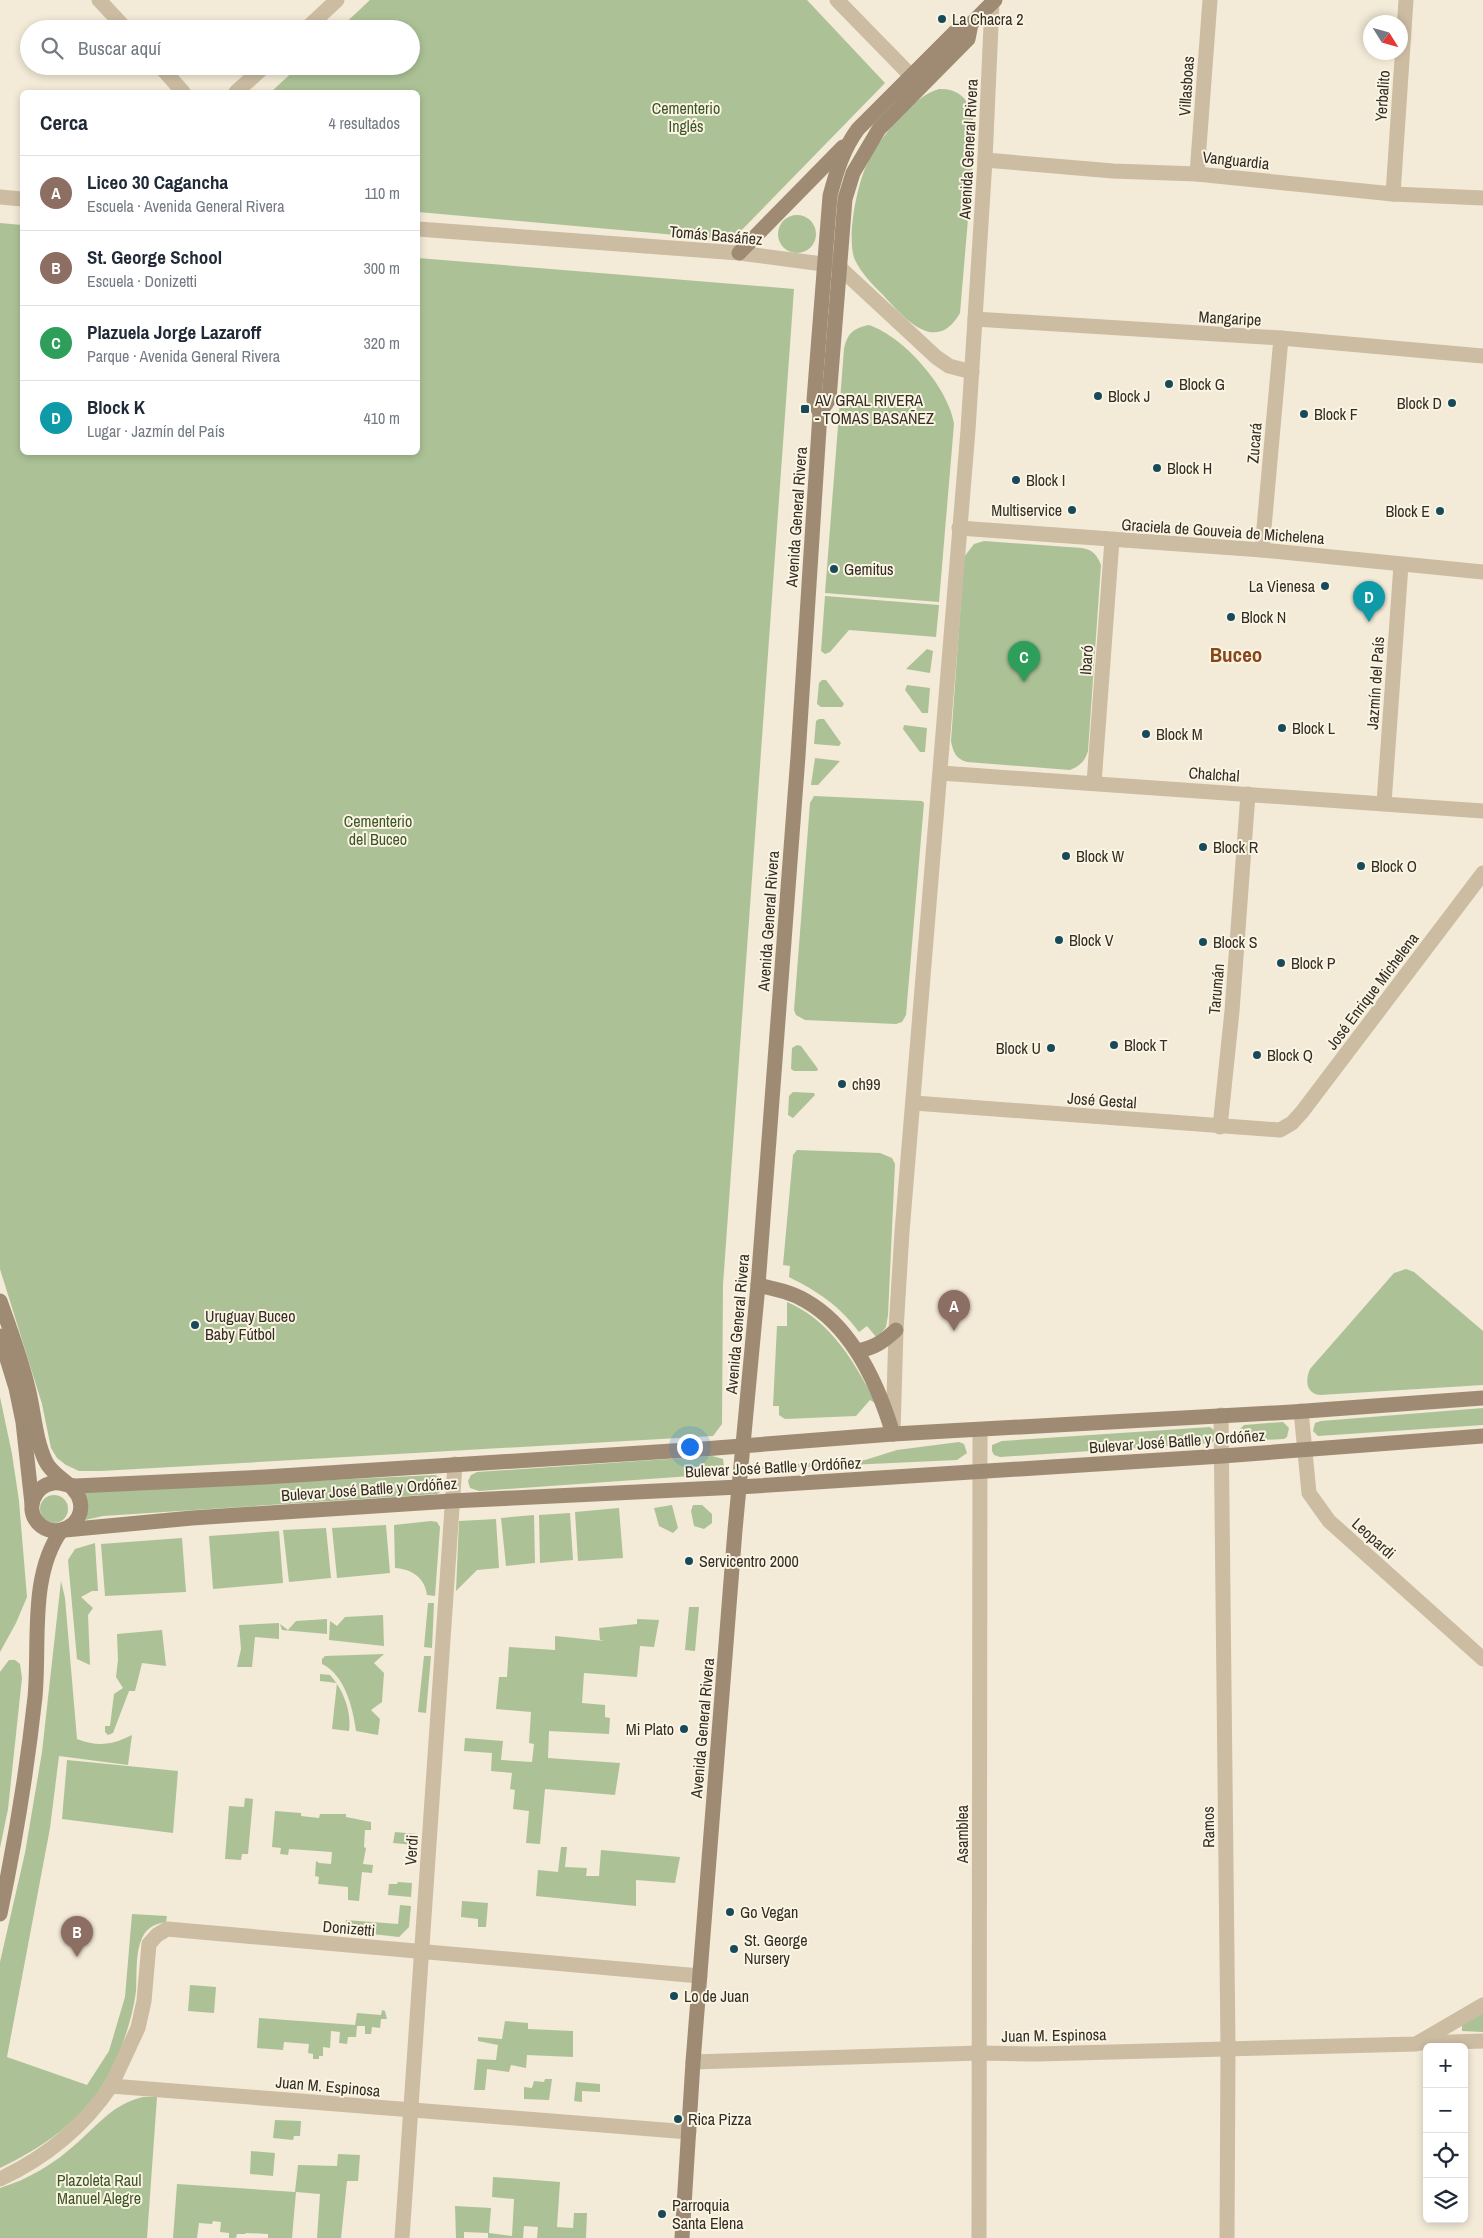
<!DOCTYPE html>
<html lang="es">
<head>
<meta charset="utf-8">
<style>
	:root { --surface:#fff; --page:#f6f6f7; --text:#1f2937; --muted:#747a83; --line:#e0e1e3; --accent:#7c3aed }
	body { margin:0; font-family:"Archivo Narrow",sans-serif; background:var(--page); color:var(--text) }
	.controls { position:absolute; right:15px; bottom:15px; display:grid; overflow:hidden; border-radius:8px; box-shadow:0 2px 8px #0003 }
	.controls button { width:45px; height:45px; display:grid; place-items:center; padding:0; border:0; border-bottom:1px solid var(--line); background:var(--surface); color:var(--text); font:25px sans-serif }
	.compass { position:absolute; left:1363px; top:15px; width:45px; height:45px; border-radius:50%; background:var(--surface); box-shadow:0 2px 8px #0003; rotate:127deg }
	.you { position:absolute; left:689px; top:1446px; width:18px; height:18px; margin:-12px; border:4px solid #fff; border-radius:50%; background:#1a73e8; box-shadow:0 0 0 8px #1a73e833 }
	.badge { display:grid; place-items:center; width:32px; height:32px; border-radius:50%; background:var(--accent); color:#fff; font-size:16px; font-weight:700 }
	.pin { position:absolute; translate:-50% -41px; filter:drop-shadow(0 1px 2px #0008) }
	.pin::after { content:''; position:absolute; top:26px; width:18px; height:15px; background:inherit; clip-path:polygon(0 0,100% 0,50% 100%) }
	.list { margin:0; padding:0; list-style:none }
	h2 { display:flex; justify-content:space-between; align-items:center; height:65px; margin:0; padding:0 20px; font-size:21px }
	h2 small { font-size:16px; font-weight:400; color:var(--muted) }
	.list li { display:grid; grid-template-columns:32px 1fr auto; gap:15px; align-items:center; box-sizing:border-box; height:75px; padding:0 20px; border-top:1px solid var(--line) }
	.list b { display:block; font-size:19px; white-space:nowrap }
	.list p { margin:0; font-size:16px; white-space:nowrap; color:var(--muted) }
	.list em { font-size:16px; font-style:normal; color:var(--muted) }
	.icon { flex:none; width:28px; height:28px; fill:none; stroke:currentColor; stroke-width:2; stroke-linecap:round; stroke-linejoin:round }
	.map { position:relative; flex:none; width:1483px; height:2238px; overflow:hidden }
	.search { position:absolute; background:var(--surface); box-shadow:0 2px 8px #0003; left:20px; top:20px; width:400px; height:55px; display:flex; align-items:center; gap:12px; box-sizing:border-box; padding:0 18px; border-radius:28px; color:var(--muted); font-size:19px }
	.panel { position:absolute; background:var(--surface); box-shadow:0 2px 8px #0003; left:20px; top:90px; width:400px; height:365px; border-radius:8px }
	.map>svg:first-child { display:block }
	.green { fill:#acc296 }
	.lines { fill:none; stroke-linecap:round; stroke-linejoin:round }
	.street { stroke:#cbbca2; stroke-width:15 }
	.secondary { stroke:#9f8b74; stroke-width:15 }
	.poi-dot { fill:#184a5a; stroke:#faf4e3; stroke-width:2 }
	.labels { text-anchor:middle; stroke-width:4; stroke-linejoin:round; paint-order:stroke }
	.poi-label { font-size:16px; fill:#352d25; stroke:#faf4e3; text-anchor:start }
	.street-label { font-size:16px; fill:#352d25; stroke:#faf4e3 }
	.park-label { font-size:16px; fill:#3d5527; stroke:#faf4e3 }
	.district-label { font-size:21px; font-weight:bold; fill:#8a4618; stroke:#faf4e3 }
</style>
</head>
<body>
<div class="map">
<svg width="1483" height="2238" viewBox="0 0 1483 2238">
	<rect width="100%" height="100%" fill="#f3ead7"/>
	<g class="green">
		<path d="M370 0H807L885 83 732 240 418 212V92H271L299 66H411V29H339Z"/>
		<path d="M939 89C969 88 974 113 975 137L960 313C936 355 905 319 884 296 874 286 861 273 855 260 846 239 857 185 867 164 879 139 912 96 939 89Z"/>
		<circle cx="797" cy="234" r="19"/>
		<path d="M0 223 22 225V452H418V258L794 289 723 1285 722 1424 713 1436 101 1471H79L66 1465 57 1458 51 1448 42 1404 0 1269Z"/>
		<path d="M869 325C904 337 948 387 954 424L939 602 825 593 844 349C847 333 854 328 869 325Z"/>
		<path d="M984 541 1082 548C1093 550 1097 555 1101 565L1088 751C1085 761 1080 766 1070 770L967 762C956 759 953 752 951 741L964 557 974 544Z"/>
		<path d="M825 596 939 605 936 637 849 630 830 652 825 654 821 651Z"/>
		<path d="M927 649 933 651 930 673 906 669Z"/>
		<path d="M822 680H826L844 704 842 707H821L817 704 819 683Z"/>
		<path d="M907 685 930 688 928 713H922L905 690Z"/>
		<path d="M819 719H824L841 743 839 746 814 744 816 721Z"/>
		<path d="M904 725 927 728 925 752H920L903 729Z"/>
		<path d="M815 758 840 761 818 785H811Z"/>
		<path d="M814 796 922 801 924 803 906 1015 902 1022 896 1024 805 1020 796 1015 794 1010 810 803Z"/>
		<path d="M797 1045 801 1046 818 1069 817 1071H794L791 1069 792 1048Z"/>
		<path d="M793 1092 814 1093 815 1095 793 1118 788 1115 789 1096Z"/>
		<path d="M797 1150 880 1153 892 1158 895 1164 888 1315 886 1327 877 1338 867 1326 859 1332C840 1306 817 1291 789 1277L790 1266 783 1265 793 1155Z"/>
		<path d="M1406 1269 1414 1272 1483 1331V1385L1320 1395C1306 1394 1305 1380 1310 1369L1394 1273Z"/>
		<path d="M787 1302C823 1317 847 1350 865 1383 869 1389 874 1397 875 1403L870 1400 856 1416 785 1419 779 1415V1406H773L777 1326H787Z"/>
		<path d="M0 1397 12 1454 19 1501 27 1597 16 1623 0 1652Z"/>
		<path d="M1483 1408V1425L1318 1436 1313 1431 1315 1423 1321 1421Z"/>
		<path d="M1283 1422 1289 1428 1287 1437 1284 1439 1244 1441 1239 1436V1430L1244 1425Z"/>
		<path d="M1210 1427 1214 1430 1215 1440 1211 1443 1000 1457 994 1455 992 1451V1445L1002 1441Z"/>
		<path d="M959 1442 964 1444 967 1453 957 1460 762 1469 763 1466 865 1460 897 1450Z"/>
		<path d="M712 1456 723 1459 724 1468 719 1474 479 1491 470 1488 468 1481 471 1475 477 1472Z"/>
		<path d="M435 1475 440 1477 444 1484 442 1491 437 1494 103 1516 85 1520 82 1492Z"/>
		<circle cx="54" cy="1509" r="14"/>
		<path d="M672 1505 678 1528 673 1533 659 1526 654 1508Z"/>
		<path d="M693 1505H702L712 1514V1523L704 1529 694 1526 691 1511Z"/>
		<path d="M619 1508 623 1558 578 1561 575 1512Z"/>
		<path d="M570 1513 573 1560 540 1563 539 1515Z"/>
		<path d="M534 1515 535 1563 506 1566 501 1518Z"/>
		<path d="M496 1519 499 1568 477 1570 456 1591 459 1521Z"/>
		<path d="M431 1521 437 1522 440 1527 435 1596 427 1595C425 1578 412 1569 395 1568L394 1525Z"/>
		<path d="M386 1525 390 1573 337 1578 332 1528Z"/>
		<path d="M326 1528 331 1578 289 1582 283 1530Z"/>
		<path d="M279 1531 283 1583 213 1589 209 1536Z"/>
		<path d="M182 1538 186 1592 105 1596 101 1544Z"/>
		<path d="M95 1543 98 1591H92L81 1597 93 1608 88 1615 90 1665 77 1659 68 1560 75 1549Z"/>
		<path d="M61 1581 65 1598 77 1739C98 1747 112 1745 132 1735L128 1765 59 1756 50 1828 7 2057 87 2085 109 2051 125 1997 132 1914 167 1916 166 1922C155 1924 147 1927 142 1938 135 1953 137 1975 136 1991 132 2022 120 2055 105 2081 82 2121 40 2149 0 2168V1962L25 1853 42 1752Z"/>
		<path d="M428 1603H434L432 1648 424 1647Z"/>
		<path d="M689 1607H699L695 1651 685 1650Z"/>
		<path d="M383 1615 384 1646 329 1640 330 1621 337 1626 345 1617Z"/>
		<path d="M327 1619V1634L282 1630 280 1624 288 1630 296 1621Z"/>
		<path d="M637 1619 659 1620 654 1647 640 1646 637 1677 584 1673 582 1703 605 1705V1717L610 1718 609 1734 549 1731 548 1758 620 1763 615 1795 545 1789 540 1844 526 1843 529 1811 513 1809 515 1790 510 1789 512 1773 491 1771 492 1753 464 1751 465 1738 503 1741 501 1760 532 1762 534 1744 529 1743 531 1712 496 1709 499 1677H507L509 1647 555 1650V1636L604 1641 600 1640 599 1628 637 1624Z"/>
		<path d="M279 1623V1639L255 1637 252 1667H237L241 1649 239 1625Z"/>
		<path d="M162 1630 166 1666 142 1663 135 1691H129L113 1733 108 1735 105 1732V1726H110L114 1694 123 1688 116 1677 118 1660 117 1634Z"/>
		<path d="M384 1654 374 1663 384 1673 382 1702 371 1710 380 1719 378 1735 356 1731C353 1708 345 1675 322 1664V1659L325 1656Z"/>
		<path d="M424 1656H431L426 1713 418 1712Z"/>
		<path d="M9 1660H15L20 1664 22 1678 8 1809 0 1848V1672Z"/>
		<path d="M320 1674 330 1675C343 1689 352 1712 349 1731L332 1729 337 1683 320 1681Z"/>
		<path d="M67 1760 178 1771 173 1833 62 1819Z"/>
		<path d="M245 1798 253 1799 248 1854H242L241 1860 225 1859 229 1806 244 1807Z"/>
		<path d="M275 1811 301 1813V1816L319 1818 320 1814H346V1817L371 1822V1830H365L364 1847 366 1848 363 1864 373 1865 372 1873 362 1872 359 1901 348 1900V1887L318 1884 319 1877 315 1876 316 1861 319 1863 331 1864 332 1852 289 1849 288 1855 280 1854 281 1848 272 1847Z"/>
		<path d="M395 1832 417 1834 415 1845 393 1843Z"/>
		<path d="M561 1847H567L565 1867 587 1868 586 1876H599L601 1850 680 1857 675 1883 636 1880V1906L536 1896 538 1870 558 1872Z"/>
		<path d="M398 1882 412 1883 411 1897 388 1895 389 1884H397Z"/>
		<path d="M462 1901 488 1903 486 1927H478V1919L461 1917Z"/>
		<path d="M400 1905 411 1906 409 1927 399 1937 345 1931 346 1920 398 1924Z"/>
		<path d="M190 1985 216 1987 214 2013 188 2011Z"/>
		<path d="M382 2010 385 2011 387 2019H381L380 2028 372 2027 371 2034H365V2026H357L356 2037H348L347 2044 339 2043 340 2032 331 2031 330 2048 323 2047V2056H319V2059H313V2054L308 2053 309 2044 284 2042 283 2050 257 2048 259 2018 355 2025 357 2013 381 2015Z"/>
		<path d="M1483 2013V2032L1462 2031V2025Z"/>
		<path d="M505 2021 528 2023V2029L573 2031V2057L527 2055 526 2068 511 2065 509 2072 487 2069 485 2090H474L477 2059 496 2060 498 2045 478 2041V2037L502 2039Z"/>
		<path d="M545 2079H552L549 2100 524 2099V2087L532 2088 534 2081 544 2082Z"/>
		<path d="M576 2082 600 2084V2092L582 2091V2102L574 2101Z"/>
		<path d="M143 2097H157L147 2238H0V2188C29 2179 54 2164 77 2143 99 2124 113 2104 143 2097Z"/>
		<path d="M275 2120 301 2121 300 2136H294L293 2140 273 2138Z"/>
		<path d="M251 2151 275 2153 273 2176 250 2174Z"/>
		<path d="M338 2154 360 2155 358 2181H347L341 2238H317L320 2194 296 2192 292 2238H268V2234L246 2233 245 2234H237L236 2238H229V2233L220 2232 221 2222 213 2221 212 2224 199 2223 197 2238H173L177 2184 295 2192 298 2165 337 2166Z"/>
		<path d="M493 2177 560 2182 557 2227 573 2228 574 2213H587L586 2238H537L538 2227 524 2226 523 2238H488V2233L464 2232V2238H456L455 2206 491 2208 489 2233 512 2236 514 2199 492 2197Z"/>
	</g>
	<g class="lines">
		<g class="street">
			<path d="M99 0 126 29"/>
			<path d="M837 0 920 85"/>
			<path d="M306 29 337 0"/>
			<path d="M160 66 183 92"/>
			<path d="M236 92 265 66"/>
			<path d="M985 160 1113 171 1197 174 1393 194 1483 198"/>
			<path d="M1197 174 1210 0"/>
			<path d="M1393 194 1406 0"/>
			<path d="M0 197 22 199"/>
			<path d="M418 229 739 253 838 266 936 357 949 366 972 372"/>
			<path d="M975 319 1281 338 1483 356"/>
			<path d="M959 528 1262 550 1483 572"/>
			<path d="M1262 550 1281 338"/>
			<path d="M941 773 1483 811"/>
			<path d="M1094 783 1112 540"/>
			<path d="M1384 803 1401 565"/>
			<path d="M914 1103 1280 1130 1292 1123 1302 1112 1483 873"/>
			<path d="M1220 1127 1232 1011 1248 794"/>
			<path d="M1301 1411 1309 1493 1329 1521 1483 1659"/>
			<path d="M1221 1415 1228 2048 1227 2238"/>
			<path d="M893 1432 896 1330 902 1232 968 430 985 160 992 3"/>
			<path d="M1420 2043 1483 2041"/>
			<path d="M693 2062 979 2053 1037 2054 1416 2044 1483 2005"/>
			<path d="M111 2086 138 2028 144 2001 149 1944 157 1935 167 1929 700 1976"/>
			<path d="M0 2179C45 2158 83 2127 111 2086L689 2132"/>
			<path d="M402 2238 455 1464"/>
			<path d="M979 2238 980 1430"/>
		</g>
		<g class="secondary">
			<path d="M739 253 843 147"/>
			<path d="M820 413 829 399 845 199 853 173 879 129 968 39 971 24"/>
			<path d="M758 1285C775 1289 791 1292 806 1301 853 1328 878 1384 893 1434"/>
			<path d="M0 1301C10 1329 21 1358 28 1388 34 1411 35 1440 46 1462 54 1478 76 1484 80 1501 86 1525 55 1541 38 1523 25 1509 34 1486 53 1483 61 1482 68 1486 76 1486L265 1477 703 1449 893 1434 1292 1412 1483 1398"/>
			<path d="M0 1336 16 1388 23 1422 32 1504"/>
			<path d="M857 1351C874 1348 883 1342 896 1330"/>
			<path d="M65 1530 192 1518 451 1501 739 1487 1222 1456 1483 1436"/>
			<path d="M0 1914C15 1843 27 1770 35 1697 40 1644 29 1576 61 1531"/>
			<path d="M682 2238 693 2062 735 1530 758 1285 798 756 820 413 814 400 830 196C836 173 843 149 858 129L958 29 971 24 995 0"/>
		</g>
	</g>
	<g class="poi-dot">
		<circle cx="942" cy="19" r="5"/>
		<circle cx="1169" cy="384" r="5"/>
		<circle cx="1098" cy="396" r="5"/>
		<circle cx="1452" cy="403" r="5"/>
		<rect x="800" y="404" width="10" height="10" rx="2.5"/>
		<circle cx="1304" cy="414" r="5"/>
		<circle cx="1157" cy="468" r="5"/>
		<circle cx="1016" cy="480" r="5"/>
		<circle cx="1072" cy="510" r="5"/>
		<circle cx="1440" cy="511" r="5"/>
		<circle cx="834" cy="569" r="5"/>
		<circle cx="1325" cy="586" r="5"/>
		<circle cx="1231" cy="617" r="5"/>
		<circle cx="1282" cy="728" r="5"/>
		<circle cx="1146" cy="734" r="5"/>
		<circle cx="1203" cy="847" r="5"/>
		<circle cx="1066" cy="856" r="5"/>
		<circle cx="1361" cy="866" r="5"/>
		<circle cx="1059" cy="940" r="5"/>
		<circle cx="1203" cy="942" r="5"/>
		<circle cx="1281" cy="963" r="5"/>
		<circle cx="1114" cy="1045" r="5"/>
		<circle cx="1051" cy="1048" r="5"/>
		<circle cx="1257" cy="1055" r="5"/>
		<circle cx="842" cy="1084" r="5"/>
		<circle cx="195" cy="1325" r="5"/>
		<circle cx="689" cy="1561" r="5"/>
		<circle cx="684" cy="1729" r="5"/>
		<circle cx="730" cy="1912" r="5"/>
		<circle cx="734" cy="1949" r="5"/>
		<circle cx="674" cy="1996" r="5"/>
		<circle cx="678" cy="2119" r="5"/>
		<circle cx="662" cy="2214" r="5"/>
	</g>
	<g class="labels">
		<g class="poi-label">
			<text x="952" y="25">La Chacra 2</text>
			<text x="1179" y="390">Block G</text>
			<text x="1108" y="402">Block J</text>
			<text x="815" y="406">AV GRAL RIVERA<tspan x="815" dy="18">- TOMAS BASAÑEZ</tspan></text>
			<text x="1442" y="409" text-anchor="end">Block D</text>
			<text x="1314" y="420">Block F</text>
			<text x="1167" y="474">Block H</text>
			<text x="1026" y="486">Block I</text>
			<text x="1062" y="516" text-anchor="end">Multiservice</text>
			<text x="1430" y="517" text-anchor="end">Block E</text>
			<text x="844" y="575">Gemitus</text>
			<text x="1315" y="592" text-anchor="end">La Vienesa</text>
			<text x="1241" y="623">Block N</text>
			<text x="1292" y="734">Block L</text>
			<text x="1156" y="740">Block M</text>
			<text x="1213" y="853">Block R</text>
			<text x="1076" y="862">Block W</text>
			<text x="1371" y="872">Block O</text>
			<text x="1069" y="946">Block V</text>
			<text x="1213" y="948">Block S</text>
			<text x="1291" y="969">Block P</text>
			<text x="1124" y="1051">Block T</text>
			<text x="1041" y="1054" text-anchor="end">Block U</text>
			<text x="1267" y="1061">Block Q</text>
			<text x="852" y="1090">ch99</text>
			<text x="205" y="1322">Uruguay Buceo<tspan x="205" dy="18">Baby Fútbol</tspan></text>
			<text x="699" y="1567">Servicentro 2000</text>
			<text x="674" y="1735" text-anchor="end">Mi Plato</text>
			<text x="740" y="1918">Go Vegan</text>
			<text x="744" y="1946">St. George<tspan x="744" dy="18">Nursery</tspan></text>
			<text x="684" y="2002">Lo de Juan</text>
			<text x="688" y="2125">Rica Pizza</text>
			<text x="672" y="2211">Parroquia<tspan x="672" dy="18">Santa Elena</tspan></text>
		</g>
		<g class="street-label">
			<text transform="translate(1186 86) rotate(-86)" y="6">Villasboas</text>
			<text transform="translate(1382 96) rotate(-86)" y="6">Yerbalito</text>
			<text transform="translate(968 149) rotate(-87)" y="6">Avenida General Rivera</text>
			<text transform="translate(1236 160) rotate(6)" y="6">Vanguardia</text>
			<text transform="translate(716 235) rotate(5)" y="6">Tomás Basáñez</text>
			<text transform="translate(1230 318) rotate(3)" y="6">Mangaripe</text>
			<text transform="translate(1254 443) rotate(-85)" y="6">Zucará</text>
			<text transform="translate(796 517) rotate(-86)" y="6">Avenida General Rivera</text>
			<text transform="translate(1223 531) rotate(4)" y="6">Graciela de Gouveia de Michelena</text>
			<text transform="translate(1086 660) rotate(-86)" y="6">Ibaró</text>
			<text transform="translate(1375 683) rotate(-86)" y="6">Jazmín del País</text>
			<text transform="translate(1214 774) rotate(4)" y="6">Chalchal</text>
			<text transform="translate(768 921) rotate(-86)" y="6">Avenida General Rivera</text>
			<text transform="translate(1216 989) rotate(-85)" y="6">Tarumán</text>
			<text transform="translate(1372 991) rotate(-53)" y="6">José Enrique Michelena</text>
			<text transform="translate(1102 1100) rotate(4)" y="6">José Gestal</text>
			<text transform="translate(737 1324) rotate(-85)" y="6">Avenida General Rivera</text>
			<text transform="translate(1177 1441) rotate(-4)" y="6">Bulevar José Batlle y Ordóñez</text>
			<text transform="translate(773 1467) rotate(-3)" y="6">Bulevar José Batlle y Ordóñez</text>
			<text transform="translate(369 1489) rotate(-4)" y="6">Bulevar José Batlle y Ordóñez</text>
			<text transform="translate(1374 1538) rotate(42)" y="6">Leopardi</text>
			<text transform="translate(702 1728) rotate(-85)" y="6">Avenida General Rivera</text>
			<text transform="translate(1208 1827) rotate(-91)" y="6">Ramos</text>
			<text transform="translate(962 1834) rotate(-90)" y="6">Asamblea</text>
			<text transform="translate(411 1850) rotate(-86)" y="6">Verdi</text>
			<text transform="translate(349 1928) rotate(5)" y="6">Donizetti</text>
			<text transform="translate(1054 2035) rotate(-1)" y="6">Juan M. Espinosa</text>
			<text transform="translate(328 2086) rotate(5)" y="6">Juan M. Espinosa</text>
		</g>
		<g class="park-label">
			<text x="686" y="114">Cementerio<tspan x="686" dy="18">Inglés</tspan></text>
			<text x="378" y="827">Cementerio<tspan x="378" dy="18">del Buceo</tspan></text>
			<text x="99" y="2186">Plazoleta Raul<tspan x="99" dy="18">Manuel Alegre</tspan></text>
		</g>
		<g class="district-label">
			<text x="1236" y="662">Buceo</text>
		</g>
	</g>
</svg>
<div class="controls">
<button>+</button>
<button>−</button>
<button><svg class="icon" aria-label="locate" viewBox="0 0 24 24"><circle cx="12" cy="12" r="6"/><path d="M12 2v4M12 18v4M2 12h4M18 12h4"/></svg></button>
<button><svg class="icon" aria-label="layers" viewBox="0 0 24 24"><path d="M12 4l9 5-9 5-9-5zM3 14l9 5 9-5"/></svg></button>
</div>
<svg class="compass" viewBox="-18 -18 36 36"><path d="M0-13l5 13h-10z" fill="#e53935"/><path d="M0 13l5-13h-10z" fill="#747a83"/></svg>
<div class="you"></div>
<div class="pin badge" style="left:954px;top:1331px;background:#8d6e63">A</div>
<div class="pin badge" style="left:77px;top:1957px;background:#8d6e63">B</div>
<div class="pin badge" style="left:1024px;top:682px;background:#2e9e5b">C</div>
<div class="pin badge" style="left:1369px;top:622px;background:#0f9aa8">D</div>
<div class="search"><svg class="icon" aria-label="search" viewBox="0 0 24 24"><circle cx="10" cy="10" r="6"/><path d="M15 15l6 6"/></svg>Buscar aquí</div>
<section class="panel">
<h2>Cerca<small>4 resultados</small></h2>
<ul class="list">
<li><span class="badge" style="background:#8d6e63">A</span><div><b>Liceo 30 Cagancha</b><p>Escuela · Avenida General Rivera</p></div><em>110 m</em></li>
<li><span class="badge" style="background:#8d6e63">B</span><div><b>St. George School</b><p>Escuela · Donizetti</p></div><em>300 m</em></li>
<li><span class="badge" style="background:#2e9e5b">C</span><div><b>Plazuela Jorge Lazaroff</b><p>Parque · Avenida General Rivera</p></div><em>320 m</em></li>
<li><span class="badge" style="background:#0f9aa8">D</span><div><b>Block K</b><p>Lugar · Jazmín del País</p></div><em>410 m</em></li>
</ul>
</section>
</div>
</body>
</html>
